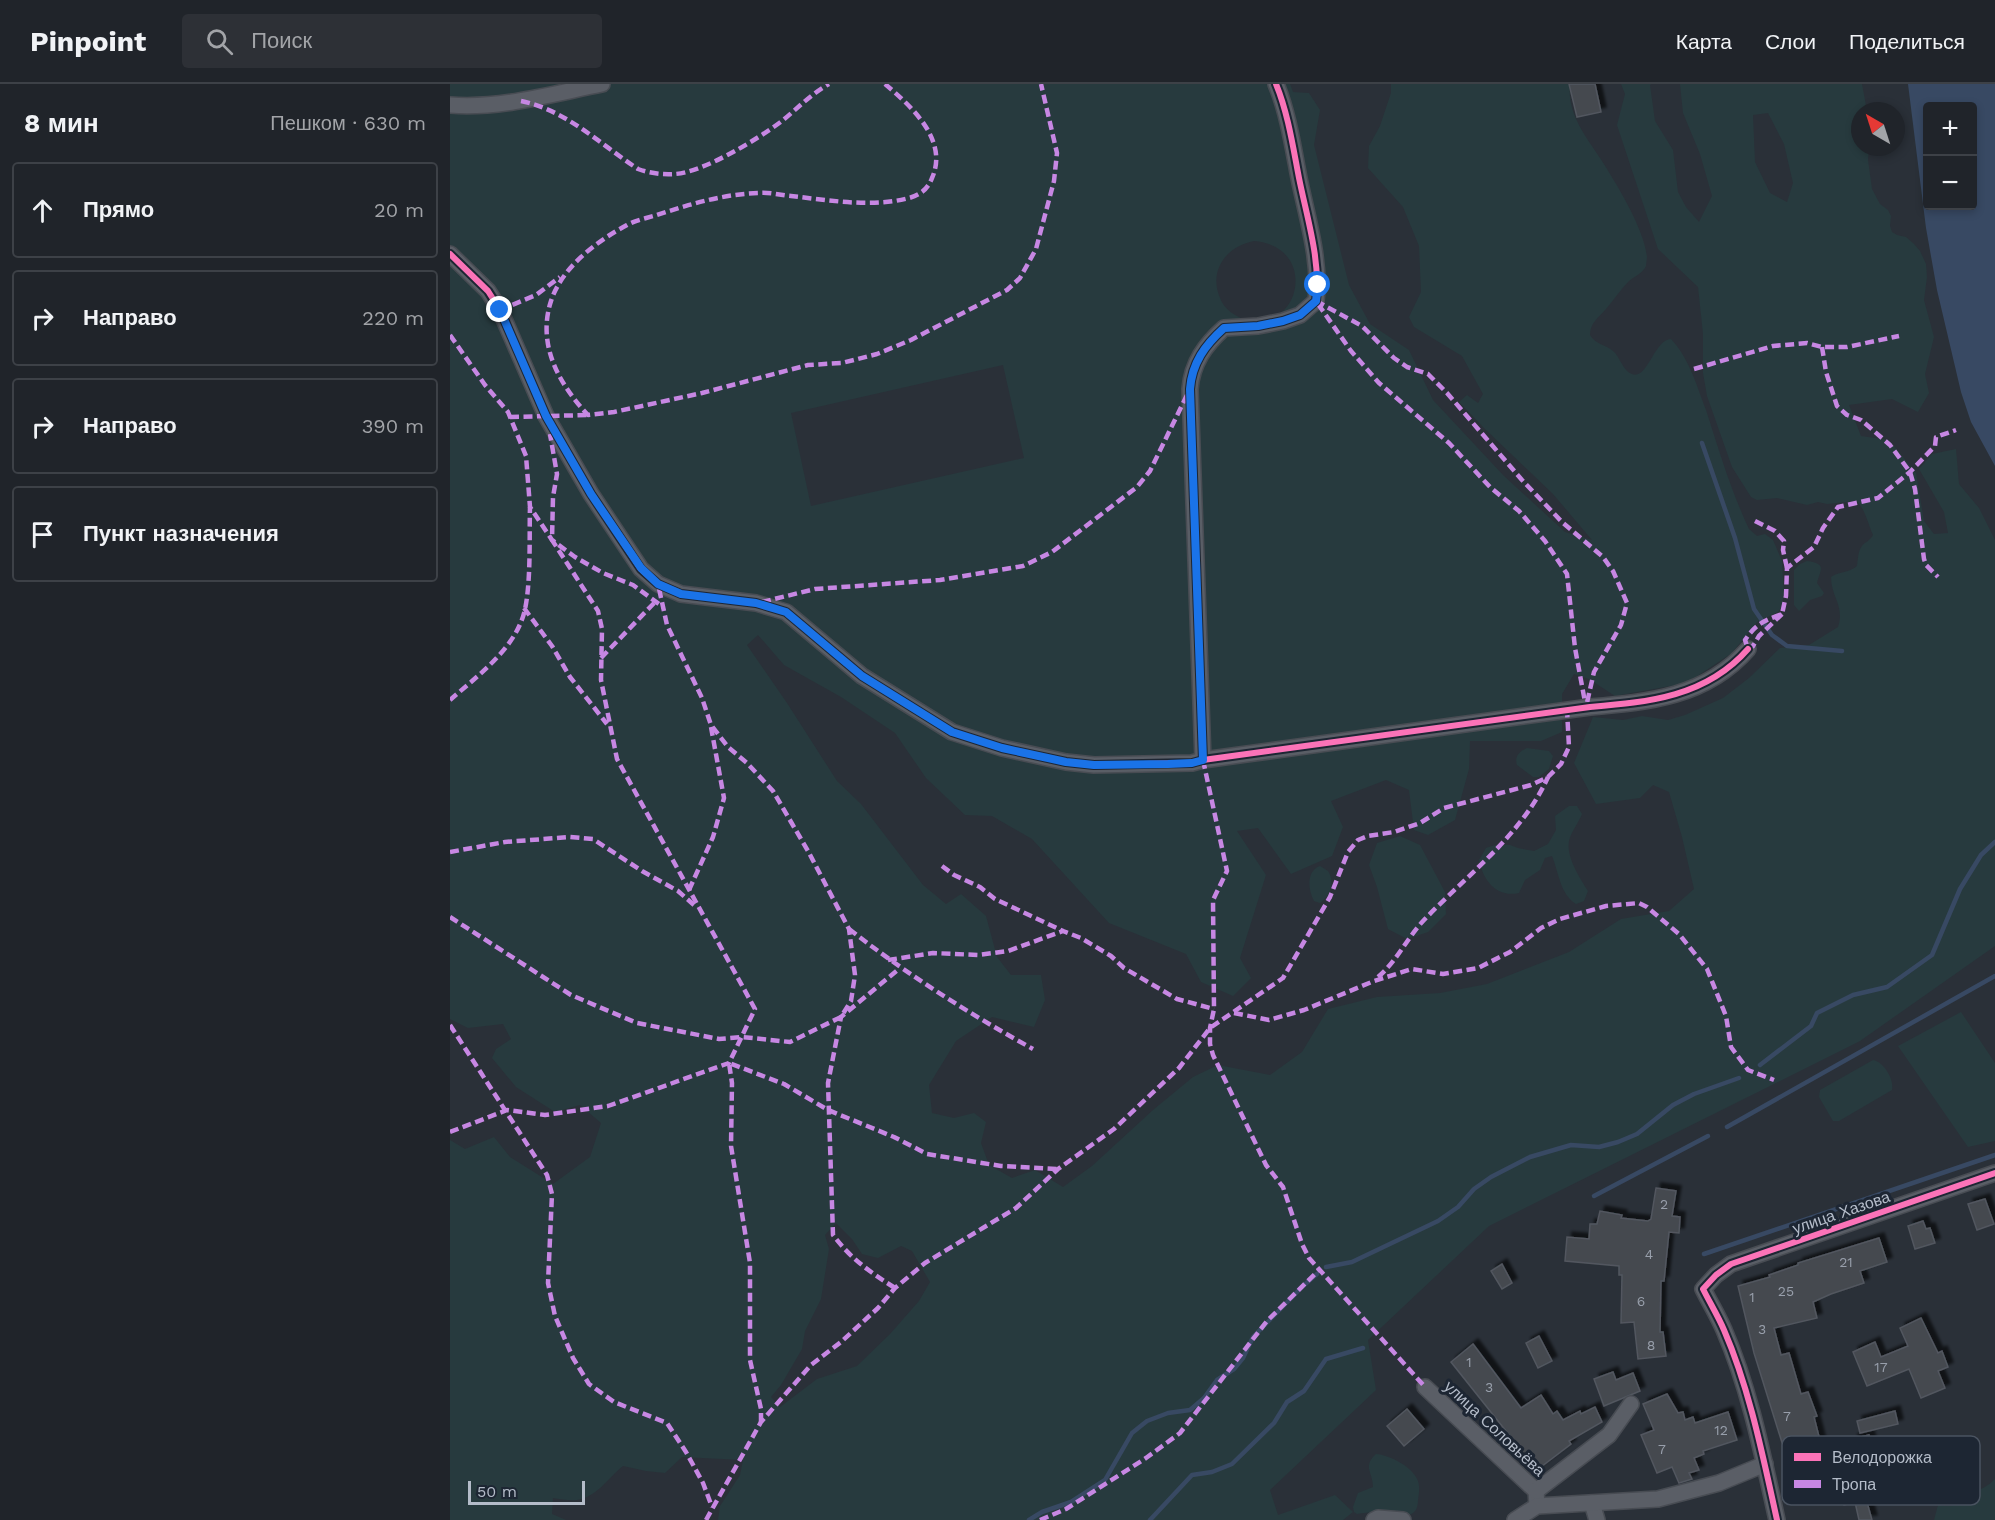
<!DOCTYPE html>
<html lang="ru">
<head>
<meta charset="utf-8">
<style>
	:root { --surface:#20242a; --page:#2d3036; --text:#f1f3f6; --muted:#a2a4a8; --line:#3d4147 }
	body { margin:0; font-family:"Work Sans",sans-serif; background:var(--page); color:var(--text) }
	.controls { position:absolute; right:18px; top:18px; display:grid; overflow:hidden; border-radius:6px; box-shadow:0 3px 9px #0003 }
	.controls button { width:54px; height:54px; display:grid; place-items:center; padding:0; border:0; border-bottom:2px solid var(--line); background:var(--surface); color:var(--text); font:30px sans-serif }
	.compass { position:absolute; left:1401px; top:18px; width:54px; height:54px; border-radius:50%; background:var(--surface); box-shadow:0 3px 9px #0003; rotate:321deg }
	.scale { position:absolute; left:18px; bottom:15px; width:117px; box-sizing:border-box; padding-left:6px; border:3px solid #b4bcc9; border-top:0; font-size:16px; line-height:21px; white-space:nowrap; color:#b4bcc9; -webkit-text-stroke:4px #1d2633; paint-order:stroke }
	.stop { position:absolute; width:18px; height:18px; margin:-14px; border:4px solid #1a73e8; border-radius:50%; background:#fff }
	.stop.end { background:#1a73e8; border-color:#fff; box-shadow:0 2px 6px #0008 }
	.list { margin:0; padding:0; list-style:none }
	h2 { display:flex; justify-content:space-between; align-items:center; height:78px; margin:0; padding:0 24px; font-size:26px }
	h2 small { font-size:20px; font-weight:400; color:var(--muted) }
	.list li { display:grid; grid-template-columns:39px 1fr auto; gap:18px; align-items:center; box-sizing:border-box; height:96px; margin:0 12px 12px; padding:0 12px; border:2px solid var(--line); border-radius:6px }
	.list b { display:block; font-size:22px; white-space:nowrap }
	.list em { font-size:20px; font-style:normal; color:var(--muted) }
	.icon { flex:none; width:33px; height:33px; fill:none; stroke:currentColor; stroke-width:2; stroke-linecap:round; stroke-linejoin:round }
	.map { position:relative; flex:none; width:1545px; height:1436px; overflow:hidden }
	header { display:flex; align-items:center; gap:36px; box-sizing:border-box; height:84px; padding:0 30px; background:var(--surface); border-bottom:2px solid var(--line) }
	header strong { font-size:28px }
	nav { display:flex; gap:33px; margin-inline-start:auto; font-size:21px }
	.search { width:420px; height:54px; background:var(--page); display:flex; align-items:center; gap:15px; box-sizing:border-box; padding:0 21px; border-radius:6px; color:var(--muted); font-size:22px }
	main { display:flex }
	aside { flex:1; background:var(--surface) }
	.map>svg:first-child { display:block }
	.green { fill:#273a3e; fill-rule:evenodd }
	.water { fill:#384963; fill-rule:evenodd }
	.lines { fill:none; stroke-linecap:round; stroke-linejoin:round }
	.stream { stroke:#384963; stroke-width:4.5 }
	.building { fill:#444950; stroke:#52575f; stroke-width:1.5; filter:url(#shadow) }
	.minor-casing { stroke:#484c53; stroke-width:18 }
	.minor { stroke:#5a5e66; stroke-width:15 }
	.quiet { stroke:#c787e3; stroke-width:4.5; stroke-dasharray:9 4.5; stroke-linecap:butt }
	.cycleway-casing { stroke:#1d2633; stroke-width:10 }
	.cycleway { stroke:#fb73b8; stroke-width:6 }
	.route { stroke:#1a73e8; stroke-width:8 }
	.labels { text-anchor:middle; stroke-width:6; stroke-linejoin:round; paint-order:stroke }
	.number-label { font-size:14px; fill:#989fab }
	.street-label { font-size:16px; fill:#b4bcc9; stroke:#1d2633 }
	.key { fill:#1d2633; stroke:#4a5360; stroke-width:1.5 }
	.key-label { font-size:16px; fill:#b4bcc9 }
</style>
</head>
<body>
<header>
<strong>Pinpoint</strong>
<div class="search"><svg class="icon" aria-label="search" viewBox="0 0 24 24"><circle cx="10" cy="10" r="6"/><path d="M15 15l6 6"/></svg>Поиск</div>
<nav><a>Карта</a><a>Слои</a><a>Поделиться</a></nav>
</header>
<main>
<aside>
<h2>8 мин<small>Пешком · 630 m</small></h2>
<ul class="list">
<li><svg class="icon" aria-label="ahead" viewBox="0 0 24 24"><path d="M12 20V5M6 11l6-6 6 6"/></svg><div><b>Прямо</b></div><em>20 m</em></li>
<li><svg class="icon" aria-label="right" viewBox="0 0 24 24"><path d="M7 20v-9h11M14 6l5 5-5 5"/></svg><div><b>Направо</b></div><em>220 m</em></li>
<li><svg class="icon" aria-label="right" viewBox="0 0 24 24"><path d="M7 20v-9h11M14 6l5 5-5 5"/></svg><div><b>Направо</b></div><em>390 m</em></li>
<li><svg class="icon" aria-label="arrive" viewBox="0 0 24 24"><path d="M6 21V4h12l-3 4 3 4H6"/></svg><div><b>Пункт назначения</b></div></li>
</ul>
</aside>
<div class="map">
<svg width="1545" height="1436" viewBox="0 0 1545 1436">
	<defs>
		<filter id="shadow"><feDropShadow dx="5" dy="-5" stdDeviation="1.5" flood-color="#0009"/></filter>
	</defs>
	<rect width="100%" height="100%" fill="#2a3038"/>
	<g class="green">
		<path d="M0 0H840L843 8 859 9 870 26 864 61 899 201 920 240 959 266 983 316 1053 391 1115 448 1142 456 1103 410 1034 344 1009 318 1017 311 1028 319 1033 310 1012 272 964 243 959 233 971 208 969 162 953 123 918 84 919 62 930 42 941 9V0H1120C1117 30 1135 51 1150 74 1166 99 1194 144 1197 173 1197 174 1196 181 1196 182 1193 189 1185 192 1179 197 1170 206 1164 216 1156 225 1148 234 1140 239 1140 251 1146 261 1155 260 1163 267 1169 272 1171 281 1177 287 1197 304 1202 256 1221 255 1239 274 1247 302 1256 326 1269 366 1281 407 1299 445L1307 452 1315 450 1323 456 1332 477 1334 511 1331 524 1328 528 1307 538 1282 569 1237 599 1165 612 1139 595 1124 590 1112 610V648L1091 657H1020L1019 685 1005 736 978 751 964 746 959 706 936 696 881 717 893 743 882 772 841 790 808 744 787 747 816 791 790 874 801 894 783 912 751 898 736 870 659 839 582 755 542 732 515 731 476 694 445 649 391 613 334 581 308 551 297 561 337 619 387 697 411 720 473 801 496 820 511 810 536 832 547 873 561 891H591L595 916 584 943 542 933 506 957 479 1001 482 1029 504 1034 524 1029 536 1038 531 1059 539 1081 562 1094 585 1086 613 1103 642 1082 703 1026 743 993 768 981 820 991 852 968 878 925 927 913 990 909 1037 900 1119 868 1171 835 1219 827 1244 805 1232 753 1219 708 1203 701 1190 714 1146 720 1124 679 1143 633 1173 636 1192 632 1218 636 1235 631 1273 614 1299 594 1330 564 1359 561 1388 543C1395 522 1381 513 1381 493 1390 487 1399 489 1407 482 1408 475 1408 467 1412 462 1416 457 1420 457 1423 451 1418 440 1415 424 1406 417L1377 420 1368 418 1357 421 1327 414 1307 416 1301 413 1282 383 1257 312 1253 289V250L1248 203 1208 165 1167 41 1175 10 1171 0H1201L1200 1 1205 37 1223 66 1228 108 1236 123 1249 138 1262 112 1250 70 1233 29 1230 0H1412L1417 27H1410V63H1419L1418 76 1422 105 1430 120 1438 126 1441 132 1440 142 1442 148 1447 151 1456 153 1464 160 1470 167 1476 180 1477 193 1474 216 1484 253 1475 290 1479 309 1468 328 1442 315 1399 321 1411 352 1439 356 1466 389 1474 437 1484 450 1498 449 1494 428 1469 385 1482 370 1506 365 1509 400 1529 424 1545 456V862L1410 957 1039 1142 918 1256 926 1306 820 1406 828 1431 885 1411 903 1428 893 1436H268L270 1422 290 1391 293 1376 232 1373 215 1389 196 1387 173 1382C158 1394 147 1413 127 1416 120 1417 110 1415 103 1414L102 1430 116 1436H0V1056L15 1065 44 1053 60 1073 103 1100 140 1073 151 1039 130 1021 105 1028 66 1003 42 974 46 965 61 955 53 940 18 944 0 935ZM1318 29 1334 60 1343 99 1337 118 1320 109 1305 78 1303 31ZM804 157C868 162 852 248 797 236 785 233 774 225 770 214 758 186 777 162 804 157ZM553 281 574 374 361 422 341 329ZM386 1139 402 1155 412 1170 428 1174 451 1162 462 1167 480 1198 469 1217 440 1250 407 1282 367 1295 330 1323 321 1313 331 1301 352 1265 355 1247 371 1215 379 1165 375 1151Z"/>
		<path d="M1357 477C1378 480 1370 486 1367 499L1374 509 1372 512 1360 516 1349 527 1344 521V486L1350 480Z"/>
		<path d="M1077 664 1099 667 1103 672 1099 685 1089 693H1083L1067 681C1064 672 1070 667 1077 664Z"/>
		<path d="M1119 722H1127L1132 730C1129 738 1121 748 1119 757 1116 773 1130 794 1138 807L1134 817 1126 820C1110 810 1109 789 1102 772L1095 774 1090 786 1075 796 1069 809C1046 814 1033 796 1029 776L1036 764 1045 761H1060L1068 764 1084 767 1098 760 1106 746 1105 732Z"/>
		<path d="M950 752 970 761 995 808 996 830 978 848 957 855 938 845 927 803 919 781 927 759Z"/>
		<path d="M870 782 878 787C885 798 881 811 870 819L864 817C858 806 856 787 870 782Z"/>
		<path d="M1511 928 1545 979V1057L1518 1063 1448 962Z"/>
		<path d="M1423 976C1434 978 1444 995 1442 1006L1389 1037H1383L1369 1013 1370 1006Z"/>
		<path d="M926 1370C940 1371 963 1383 968 1397 970 1403 969 1410 968 1416 968 1421 967 1426 963 1429 954 1436 937 1428 926 1428 920 1428 913 1429 907 1430L904 1428 903 1423 908 1409 923 1403C923 1388 912 1383 926 1370Z"/>
		<path d="M1545 1395V1436H1484L1488 1421 1501 1422C1514 1410 1533 1408 1545 1395Z"/>
	</g>
	<path class="water" d="M1458 0H1545V382L1521 338 1511 308 1487 206 1476 144ZM1478 22H1522V122H1478Z"/>
	<g class="lines">
		<g class="stream">
			<path d="M1252 359 1285 454 1304 525 1322 551 1337 562 1392 567"/>
			<path d="M1310 981 1361 942 1367 929 1403 911 1437 903 1482 871 1510 805 1531 771 1545 758"/>
			<path d="M1277 1043 1545 892"/>
			<path d="M1144 1112 1258 1052"/>
			<path d="M1254 1170 1545 1071"/>
			<path d="M876 1183 902 1178 988 1137 1008 1123 1024 1105 1041 1093 1080 1073 1121 1061 1149 1063 1168 1058 1187 1050 1223 1021 1244 1010 1289 994"/>
			<path d="M579 1436 592 1428 621 1418 655 1396 682 1349 697 1337 718 1329 740 1326 754 1314 767 1296 784 1285 793 1274 803 1253 853 1202 867 1190"/>
			<path d="M700 1436 742 1391 762 1388 782 1380 824 1339 837 1318 854 1307 876 1275 913 1264"/>
		</g>
	</g>
	<g class="building">
		<path d="M1119 0H1145L1151 28 1127 33Z"/>
		<path d="M1206 1104 1226 1107 1222 1132 1230 1133 1229 1149 1219 1148 1214 1197H1211L1210 1248H1213L1216 1272 1188 1275 1184 1238 1171 1239 1172 1191H1169V1182L1115 1177 1117 1153 1139 1155 1140 1140H1147L1150 1127 1172 1131 1171 1134 1198 1137 1201 1135Z"/>
		<path d="M1535 1115 1544 1140 1527 1146 1518 1120Z"/>
		<path d="M1473 1137 1476 1145 1480 1144 1485 1159 1465 1165 1458 1142Z"/>
		<path d="M1429 1154 1437 1178 1410 1187 1414 1199 1381 1210 1363 1218 1367 1234 1324 1244 1331 1271 1339 1269 1351 1310 1358 1308 1367 1332 1364 1333 1376 1380 1404 1372 1422 1436H1409L1405 1418 1394 1421 1389 1407 1356 1415 1347 1379 1339 1381 1304 1269 1288 1202 1320 1193 1319 1191 1348 1181V1179Z"/>
		<path d="M1052 1180 1062 1199 1052 1205 1041 1187Z"/>
		<path d="M1471 1234 1488 1269 1492 1267 1498 1283 1488 1287 1495 1304 1471 1314 1459 1285 1417 1302 1403 1268 1425 1258 1431 1273 1458 1262 1450 1244Z"/>
		<path d="M1089 1252 1102 1277 1088 1284 1076 1259Z"/>
		<path d="M1023 1260 1071 1324 1091 1311 1103 1330 1107 1327 1113 1336 1130 1327 1131 1330 1145 1323 1152 1338 1119 1357 1121 1360 1083 1389 1057 1355 1060 1352 1001 1278Z"/>
		<path d="M1163 1288 1166 1296 1183 1289 1190 1307 1154 1322 1144 1295Z"/>
		<path d="M1217 1310 1228 1329 1233 1328 1235 1336 1243 1333 1245 1339 1278 1328 1287 1356 1253 1367 1254 1370 1244 1374 1249 1386 1239 1389 1242 1395 1229 1399 1222 1383 1207 1389 1191 1351 1204 1346 1193 1320Z"/>
		<path d="M957 1325 974 1345 954 1362 937 1342Z"/>
		<path d="M1445 1327 1448 1340 1410 1349 1407 1337Z"/>
		<path d="M1419 1351 1423 1366 1407 1370 1403 1355Z"/>
	</g>
	<g class="lines">
		<g class="minor-casing">
			<g id="minor">
				<path d="M0 21C51 25 102 10 152 0"/>
				<path d="M0 170 38 207 50 226 96 332 141 410 191 485 208 500 231 510 306 519 336 528 412 592 502 648 552 664 616 678 644 681 742 679 753 676 1140 623C1199 618 1256 613 1298 565"/>
				<path d="M753 676 740 305C742 279 755 261 774 244L808 242 833 237 850 231 866 217C871 177 857 134 849 94 843 63 838 29 826 0"/>
				<path d="M975 1303 1086 1407 1087 1422"/>
				<path d="M1086 1407 1159 1351 1181 1320"/>
				<path d="M1142 1419 1147 1436"/>
				<path d="M924 1436 928 1434 953 1436"/>
				<path d="M1065 1436 1087 1422 1208 1415 1269 1399 1315 1380"/>
				<path d="M1327 1436C1313 1373 1300 1306 1274 1246 1268 1232 1260 1219 1253 1205L1266 1191 1281 1180 1545 1089"/>
			</g>
		</g>
		<use href="#minor" class="minor"/>
		<g class="quiet">
			<path d="M435 0C461 22 499 56 482 94 478 105 470 111 459 114 421 124 378 116 341 112 330 111 319 108 309 109 274 110 240 120 207 131 197 134 186 136 177 141 147 157 112 183 101 217 87 260 108 299 138 331L164 328 252 309 358 281 392 279 427 270 461 256 557 206 570 194 586 165 604 97 607 69 591 0"/>
			<path d="M71 17C116 26 150 60 188 85 199 89 212 91 225 90 254 88 308 55 332 37 348 24 361 10 379 0"/>
			<path d="M866 217 912 242 944 274 957 283 978 290 997 309 1072 396 1112 438 1153 473 1163 487 1177 519 1171 541 1144 588 1136 623"/>
			<path d="M868 220 901 267 929 299 999 359 1040 403 1069 427 1095 457 1117 490 1125 564 1135 618"/>
			<path d="M50 226 86 211 110 193"/>
			<path d="M0 251 35 301 58 328 76 372 80 423 102 456 125 473 153 489 183 501 213 523"/>
			<path d="M1372 263 1376 288 1387 322 1397 331 1411 336 1417 341 1440 361 1460 388 1465 405 1474 475 1476 481 1488 493"/>
			<path d="M1244 285 1323 262 1357 259 1372 263H1397L1449 252"/>
			<path d="M60 333 138 331"/>
			<path d="M1305 437 1325 447 1334 457 1333 466 1337 484"/>
			<path d="M312 518 365 505 490 496 573 482 602 468 687 403 700 387 738 309"/>
			<path d="M74 524 102 562 120 593 157 640"/>
			<path d="M1332 530 1309 552 1303 562 1298 565 1295 556C1306 540 1313 537 1332 530L1336 512 1337 484 1364 463 1373 444 1388 423 1428 414 1460 388 1485 362 1486 353 1506 346"/>
			<path d="M151 574 206 517"/>
			<path d="M0 616C25 594 58 570 71 538 82 514 79 452 80 423"/>
			<path d="M753 676 777 787 763 816 764 925 760 944V960L763 971 816 1081 833 1103 852 1160 859 1174 975 1303"/>
			<path d="M0 768 55 758 120 753 143 755 192 787 228 807 244 821"/>
			<path d="M492 782 504 791 530 803 545 815 613 847"/>
			<path d="M239 806 263 753 274 714 261 643"/>
			<path d="M0 833 121 911 187 939 269 955 292 953 340 958 391 933 401 917 405 891 399 845 358 767 323 707 297 679 278 663 261 641 252 614 217 541 208 500"/>
			<path d="M399 845C458 891 518 929 583 965"/>
			<path d="M438 876 483 869 528 871 558 867 613 847 631 854 661 872 674 884 727 915 764 925"/>
			<path d="M928 893C947 877 957 854 974 836 1017 791 1072 751 1098 693"/>
			<path d="M784 929 819 936 854 926 924 897 962 885 993 890 1028 884 1060 868 1091 844 1110 835 1156 822 1189 819 1197 823 1229 850 1257 885 1276 932 1281 963 1298 986 1324 996"/>
			<path d="M0 941 97 1091 102 1110 98 1199 105 1232 123 1274 139 1300 164 1318 217 1339 236 1368 253 1399 262 1423"/>
			<path d="M0 1048 57 1026 95 1031 158 1022 279 979 305 925 167 675 151 596 152 545 148 527 102 456 103 413 107 390 100 350"/>
			<path d="M445 1204C420 1188 401 1175 383 1151L378 999 391 933 450 884"/>
			<path d="M311 1338V1325L300 1276V1179L281 1062 282 999 279 979 334 1000 378 1026 444 1053 477 1070 551 1082 608 1085"/>
			<path d="M256 1436 311 1338 361 1281 391 1258 428 1224 445 1204 475 1179 566 1124 608 1085 664 1045 729 984 760 944 833 894 880 813 898 768 908 756 918 752 944 748 970 739 994 724 1081 701 1098 693 1111 680 1119 663 1117 626"/>
			<path d="M590 1436 616 1425 696 1374 730 1349 817 1237 869 1186"/>
		</g>
		<g class="cycleway-casing">
			<g id="cycleway">
				<path d="M0 170 38 207 50 226 96 332 141 410 191 485 208 500 231 510 306 519 336 528 412 592 502 648 552 664 616 678 644 681 742 679 753 676 1140 623C1199 618 1256 613 1298 565"/>
				<path d="M753 676 740 305C742 279 755 261 774 244L808 242 833 237 850 231 866 217C871 177 857 134 849 94 843 63 838 29 826 0"/>
				<path d="M1327 1436C1313 1373 1300 1306 1274 1246 1268 1232 1260 1219 1253 1205L1266 1191 1281 1180 1545 1089"/>
			</g>
		</g>
		<use href="#cycleway" class="cycleway"/>
	</g>
	<g class="lines">
		<path class="route" d="M50 226 96 332 141 410 191 484 208 500 231 510 306 519 336 528 412 592 502 648 552 664 616 678 644 681 718 680 742 679 753 676 740 305C742 279 755 261 774 244L808 242 833 237 850 231 866 217 868 201"/>
	</g>
	<g class="labels">
		<g class="number-label">
			<text x="1214" y="1125">2</text>
			<text x="1199" y="1175">4</text>
			<text x="1396" y="1183">21</text>
			<text x="1336" y="1212">25</text>
			<text x="1302" y="1218">1</text>
			<text x="1191" y="1222">6</text>
			<text x="1312" y="1250">3</text>
			<text x="1201" y="1266">8</text>
			<text x="1019" y="1283">1</text>
			<text x="1431" y="1288">17</text>
			<text x="1039" y="1308">3</text>
			<text x="1337" y="1337">7</text>
			<text x="1271" y="1351">12</text>
			<text x="1212" y="1370">7</text>
		</g>
		<g class="street-label">
			<text transform="translate(1391 1128) rotate(-19)" y="6">улица Хазова</text>
			<text transform="translate(1045 1344) rotate(43)" y="6">улица Соловьёва</text>
		</g>
	</g>
	<rect x="1332" y="1352" width="198" height="69" rx="9" class="key"/>
	<rect x="1344" y="1369" width="27" height="8" fill="#fb73b8"/>
	<rect x="1344" y="1396" width="27" height="8" fill="#c787e3"/>
	<g class="key-label">
		<text x="1382" y="1379">Велодорожка</text>
		<text x="1382" y="1406">Тропа</text>
	</g>
</svg>
<div class="controls">
<button>+</button>
<button>−</button>
</div>
<svg class="compass" viewBox="-18 -18 36 36"><path d="M0-13l5 13h-10z" fill="#e53935"/><path d="M0 13l5-13h-10z" fill="#a2a4a8"/></svg>
<div class="scale">50 m</div>
<div class="stop" style="left:868px;top:201px"></div>
<div class="stop end" style="left:50px;top:226px"></div>
</div>
</main>
</body>
</html>
